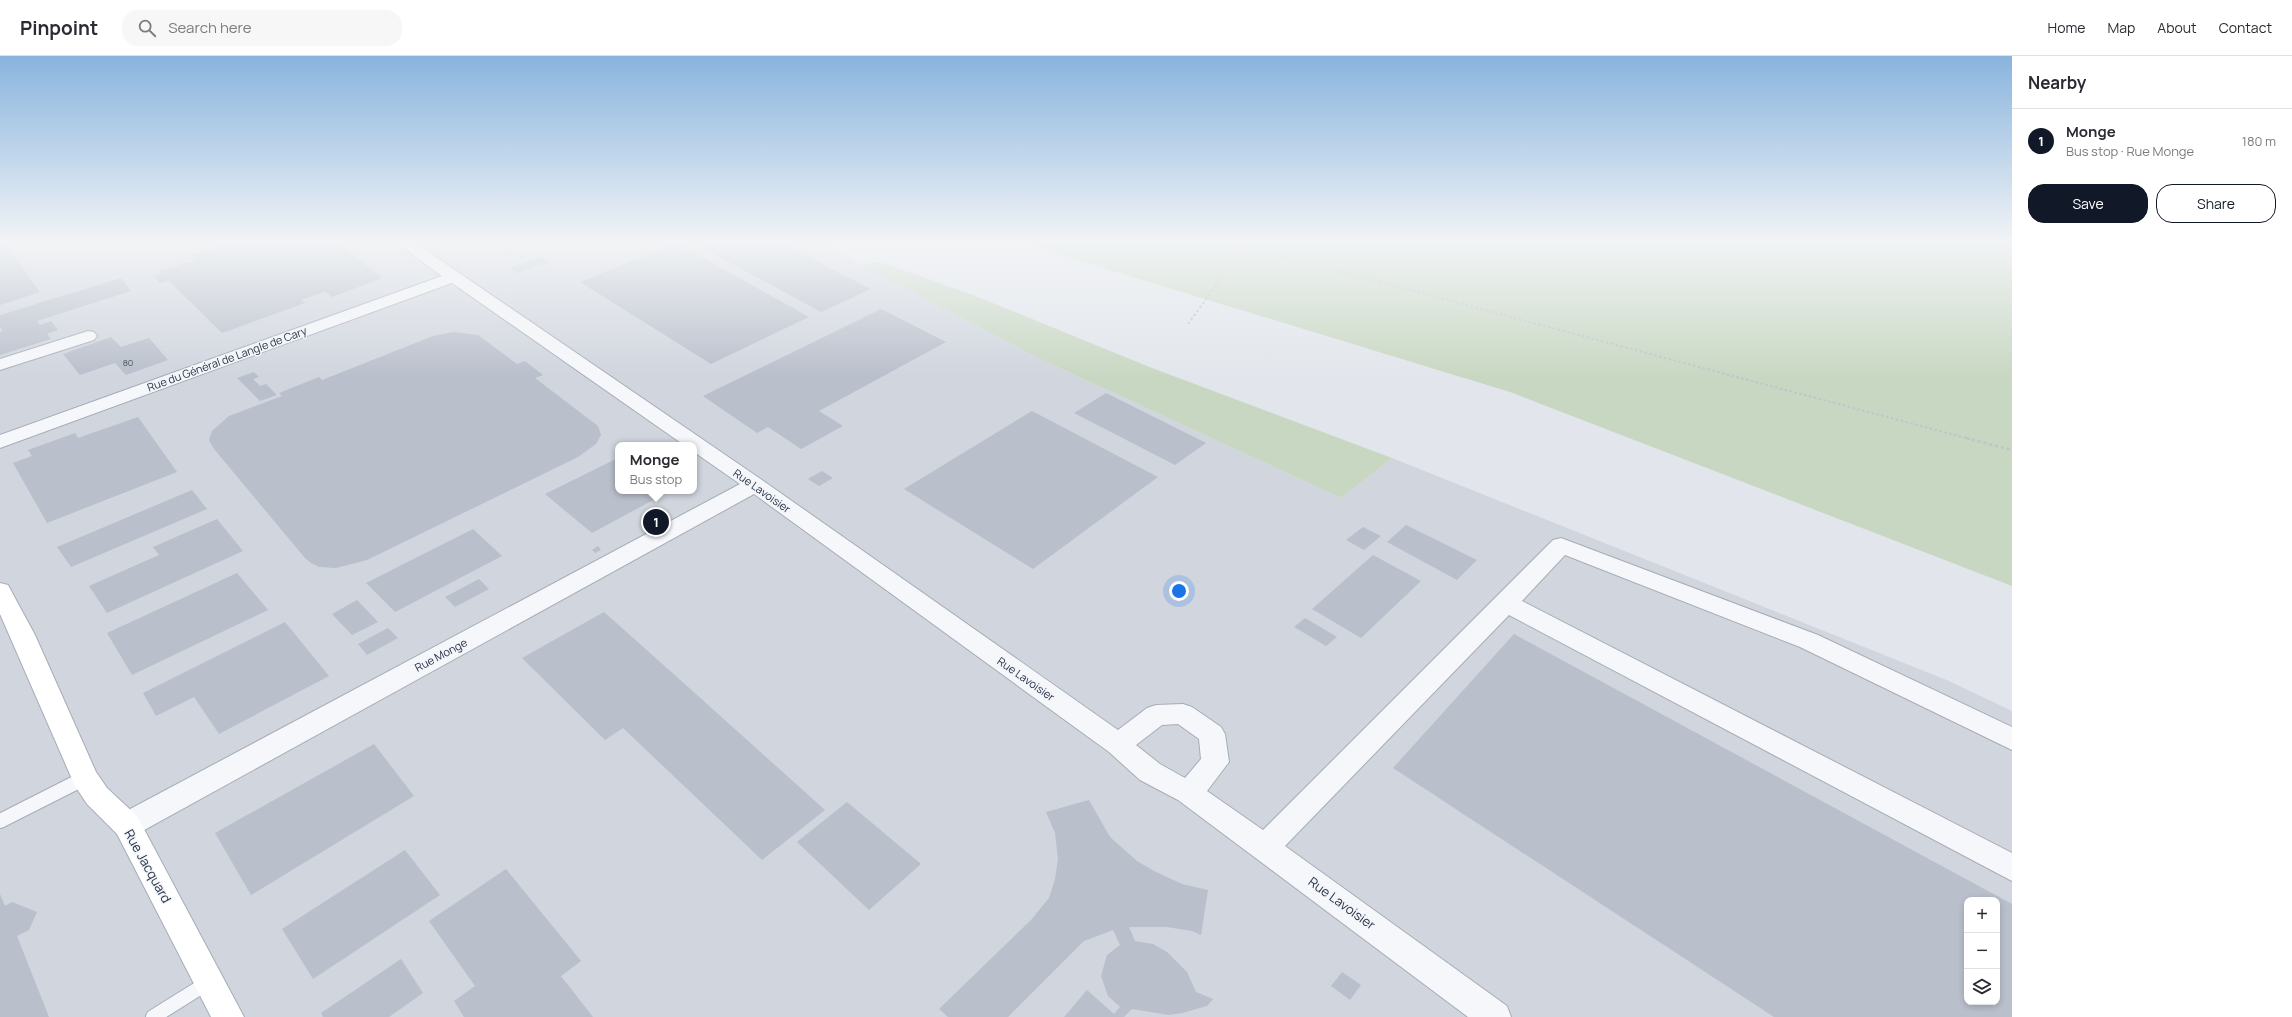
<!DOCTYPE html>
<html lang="en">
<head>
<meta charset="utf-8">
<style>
	:root { --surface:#fff; --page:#f7f7f7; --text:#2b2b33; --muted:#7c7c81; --line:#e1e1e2; --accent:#111827 }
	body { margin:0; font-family:Manrope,sans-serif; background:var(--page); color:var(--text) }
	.controls { position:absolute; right:12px; bottom:12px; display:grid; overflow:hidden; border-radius:8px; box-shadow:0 2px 6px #0003 }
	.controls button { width:36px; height:36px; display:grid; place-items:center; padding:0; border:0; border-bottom:1px solid var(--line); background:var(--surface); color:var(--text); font:20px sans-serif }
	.you { position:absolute; left:1179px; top:535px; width:14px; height:14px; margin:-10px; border:3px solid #fff; border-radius:50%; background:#1a73e8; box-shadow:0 0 0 6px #1a73e833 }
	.badge { display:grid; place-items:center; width:26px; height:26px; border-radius:50%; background:var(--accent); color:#fff; font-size:13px; font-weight:700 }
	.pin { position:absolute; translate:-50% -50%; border:2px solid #fff; box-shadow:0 1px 4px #0006 }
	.popup { position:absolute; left:615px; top:386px; width:82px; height:52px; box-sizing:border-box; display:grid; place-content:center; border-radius:8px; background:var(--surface); filter:drop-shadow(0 1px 3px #0005); font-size:13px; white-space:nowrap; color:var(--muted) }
	.popup b { font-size:15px; color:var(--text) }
	.popup::after { content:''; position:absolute; left:50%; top:100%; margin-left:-8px; border:8px solid transparent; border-top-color:var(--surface) }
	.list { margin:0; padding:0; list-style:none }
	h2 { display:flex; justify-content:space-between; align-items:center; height:52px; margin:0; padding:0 16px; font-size:17px }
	h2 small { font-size:13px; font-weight:400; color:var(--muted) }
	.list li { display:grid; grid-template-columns:26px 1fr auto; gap:12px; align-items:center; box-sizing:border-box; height:64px; padding:0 16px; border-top:1px solid var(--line) }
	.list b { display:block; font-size:15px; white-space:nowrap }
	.list p { margin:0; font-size:13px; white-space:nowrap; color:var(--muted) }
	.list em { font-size:13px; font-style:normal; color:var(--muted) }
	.actions { display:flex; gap:8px; padding:12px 16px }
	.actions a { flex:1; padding:9px 0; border:1px solid var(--accent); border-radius:16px; text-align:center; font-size:14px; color:var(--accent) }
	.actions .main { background:var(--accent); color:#fff }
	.icon { flex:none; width:22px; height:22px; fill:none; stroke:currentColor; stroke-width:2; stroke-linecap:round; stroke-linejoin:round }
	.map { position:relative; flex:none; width:2012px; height:961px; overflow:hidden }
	header { display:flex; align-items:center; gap:24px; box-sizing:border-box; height:56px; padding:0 20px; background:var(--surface); border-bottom:1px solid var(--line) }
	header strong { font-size:19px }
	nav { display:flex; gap:22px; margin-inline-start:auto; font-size:14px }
	.search { width:280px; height:36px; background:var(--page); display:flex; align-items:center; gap:10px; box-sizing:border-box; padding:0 14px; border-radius:16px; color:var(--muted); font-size:15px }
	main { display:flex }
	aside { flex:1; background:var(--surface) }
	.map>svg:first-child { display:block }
	.built { fill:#d0d5de; fill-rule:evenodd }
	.green { fill:#c8d7c2 }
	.building { fill:#b9bfcb; fill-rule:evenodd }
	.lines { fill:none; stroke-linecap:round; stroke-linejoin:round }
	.lane-casing { stroke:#a6adb7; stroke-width:16 }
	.street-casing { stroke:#a6adb7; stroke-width:2 }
	.secondary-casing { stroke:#a6adb7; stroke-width:2 }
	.path-far1 { stroke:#c0c4cb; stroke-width:2; stroke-dasharray:2.5 2.5; stroke-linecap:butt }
	.path { stroke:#c0c4cb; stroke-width:2.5; stroke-dasharray:3 3; stroke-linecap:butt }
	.lane { stroke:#f6f7fa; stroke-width:14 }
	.street { fill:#f6f7fa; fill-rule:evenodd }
	.secondary { fill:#fff; fill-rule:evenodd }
	.labels { text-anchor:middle; stroke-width:3; stroke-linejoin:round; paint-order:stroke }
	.number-label { font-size:9px; fill:#4c5667 }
	.street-label { font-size:11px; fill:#283346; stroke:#f2f5f9 }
	.near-street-label { font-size:13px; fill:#283346; stroke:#f2f5f9 }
</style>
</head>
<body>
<header>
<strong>Pinpoint</strong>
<div class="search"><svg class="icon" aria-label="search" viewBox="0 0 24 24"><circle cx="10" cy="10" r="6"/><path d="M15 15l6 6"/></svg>Search here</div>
<nav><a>Home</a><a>Map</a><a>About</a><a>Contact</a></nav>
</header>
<main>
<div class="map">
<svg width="2012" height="961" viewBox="0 0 2012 961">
	<rect width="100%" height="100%" fill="#e2e6ec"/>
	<path class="built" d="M0 186H820L1036 301 1341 442 1392 402 1949 625 2012 655V961H0ZM618 389H694V435H618ZM1967 844H1997V946H1967Z"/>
	<g class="green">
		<path d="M1018 186H2012V530L1510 336Z"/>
		<path d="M880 206 973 239 1152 312 1392 402 1341 442 1036 301 861 208Z"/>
	</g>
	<g class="building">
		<path d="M0 186H4L40 236 0 249Z"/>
		<path d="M216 186H336L383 222 332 241 325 236 301 244 305 247 222 277 169 225 160 227 154 220 162 218 159 215 196 204 192 199 221 190Z"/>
		<path d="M692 186H779L871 233 821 256Z"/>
		<path d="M677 187 809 261 711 308 580 226Z"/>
		<path d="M541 201 549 207 542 210 539 208 518 217 511 212Z"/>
		<path d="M121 222 131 235 37 265 40 269 51 265 58 274 47 278 51 283 0 299V276L3 275 0 271V259Z"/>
		<path d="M881 253 946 286 819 355 843 370 801 393 768 371 757 377 703 340Z"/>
		<path d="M453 276 478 279 517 308 525 305 543 319 535 322 598 370 601 379 596 388 578 401 367 504 336 512 319 511 311 507 305 502 214 393 209 384 212 375 229 360 282 340 279 337 319 321 322 324 433 280Z"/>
		<path d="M111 281 121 291 149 282 168 304 126 319 115 307 80 319 63 298Z"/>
		<path d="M254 316 259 321 253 323 260 330 266 328 277 339 260 345 237 322Z"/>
		<path d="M1106 337 1206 387 1175 409 1074 357Z"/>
		<path d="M1032 355 1158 421 1033 513 904 433Z"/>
		<path d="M138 361 177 416 47 467 13 407 32 400 28 394 75 377 78 382Z"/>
		<path d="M618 402V435L668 436 592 477 545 438Z"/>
		<path d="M822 415 833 422 819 430 808 423Z"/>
		<path d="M192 434 207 453 71 511 57 491Z"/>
		<path d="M217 463 243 495 107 557 89 530 159 499 153 491Z"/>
		<path d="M1406 469 1477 504 1457 524 1387 486Z"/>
		<path d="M1363 471 1381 480 1364 494 1346 484Z"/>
		<path d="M473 473 502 500 395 556 366 527Z"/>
		<path d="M598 490 601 494 595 497 592 494Z"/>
		<path d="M1373 499 1421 525 1361 582 1312 553Z"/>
		<path d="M237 517 268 554 132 619 107 577Z"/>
		<path d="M479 523 489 533 455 551 445 541Z"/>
		<path d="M357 544 378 566 352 579 332 558Z"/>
		<path d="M604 556 687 630 825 754 762 804 623 672 605 684 522 602Z"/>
		<path d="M1305 562 1337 581 1326 590 1294 571Z"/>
		<path d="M285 566 329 620 219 678 194 641 156 660 143 637Z"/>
		<path d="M388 572 398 582 367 599 358 588Z"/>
		<path d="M1514 578 2012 848V961H1774L1393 712ZM1967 844H1997V946H1967Z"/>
		<path d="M374 688 414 740 251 839 215 777Z"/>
		<path d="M1089 744 1110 781 1137 805 1154 815 1182 828 1208 834 1201 879 1192 875 1167 871H1129L1135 885 1153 888 1167 896 1187 916 1196 936 1213 943 1207 950 1182 957 1169 959 1132 953 1124 961H1064L1087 934 1114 958 1120 951 1108 940 1101 920 1107 899 1120 889 1113 874 1084 885 1008 961H948L939 953 1031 864 1049 842 1055 823 1058 803 1055 777 1046 756Z"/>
		<path d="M847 746 921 808 869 854 797 786Z"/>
		<path d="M405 794 440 839 313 923 282 873Z"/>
		<path d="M506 813 581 905 561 920 593 961H464L454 945 475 930 429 865Z"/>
		<path d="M0 838 5 850 12 846 37 856 29 874 17 880 49 961H0Z"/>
		<path d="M401 903 423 937 389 961H323L321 957Z"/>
		<path d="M1342 916 1361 929 1350 944 1331 930Z"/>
	</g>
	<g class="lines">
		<g class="lane-casing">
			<g id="lane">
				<path d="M0 765 85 722"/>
				<path d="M153 961 209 926"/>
			</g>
		</g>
		<g class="street-casing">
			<g id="street">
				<path d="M396 186H414L762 424 1118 674 1147 652 1156 649 1183 648 1192 651 1221 671 1225 678 1229 706 1207 735 1263 774 1553 484 1561 482 1818 579 2012 671V694L1800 591 1565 499 1522 545 2012 797V825L1509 559 1285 790 1507 950 1511 961H1468L1178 744 1140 724 1109 696 754 438 137 778 127 781 117 778 113 769 117 760 740 428 694 396V389H684L452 227 0 392V379L442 220ZM1178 668 1199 683 1201 703 1185 722 1160 708 1136 689 1162 669Z"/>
				<path d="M88 275 94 276 97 280 94 284 0 314V303Z"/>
			</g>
		</g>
		<g class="secondary-casing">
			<path id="secondary" d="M0 527 8 529 35 579 96 716 107 732 137 760 244 961H211L117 778 87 748 75 730 0 558Z"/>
		</g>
		<g class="path-far1">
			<path d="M1229 186 1970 383"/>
			<path d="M1188 268 1248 186"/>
		</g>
		<path class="path" d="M1966 382 2012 394"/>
		<use href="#lane" class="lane"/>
		<use href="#street" class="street"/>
		<use href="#secondary" class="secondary"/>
	</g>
	<linearGradient id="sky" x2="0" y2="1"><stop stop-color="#89b4de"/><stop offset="0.58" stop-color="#f2f4f6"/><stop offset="1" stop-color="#f2f4f6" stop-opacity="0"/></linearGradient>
	<rect width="2012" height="321" fill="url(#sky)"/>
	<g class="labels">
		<g class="number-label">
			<text x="128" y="310">80</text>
		</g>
		<g class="street-label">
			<text transform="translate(227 303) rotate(-20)" y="4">Rue du Général de Langle de Cary</text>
			<text transform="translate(762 435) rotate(35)" y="4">Rue Lavoisier</text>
			<text transform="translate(441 599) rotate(-28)" y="4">Rue Monge</text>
			<text transform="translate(1026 623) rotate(35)" y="4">Rue Lavoisier</text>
		</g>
		<g class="near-street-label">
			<text transform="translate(148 810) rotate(61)" y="5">Rue Jacquard</text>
			<text transform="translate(1342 847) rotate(36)" y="5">Rue Lavoisier</text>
		</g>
	</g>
</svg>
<div class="controls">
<button>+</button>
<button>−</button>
<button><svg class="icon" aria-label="layers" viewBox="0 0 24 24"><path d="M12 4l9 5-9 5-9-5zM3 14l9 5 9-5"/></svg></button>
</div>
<div class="you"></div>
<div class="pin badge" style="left:656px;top:466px">1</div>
<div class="popup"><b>Monge</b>Bus stop</div>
</div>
<aside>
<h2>Nearby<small></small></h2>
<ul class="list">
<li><span class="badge">1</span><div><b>Monge</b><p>Bus stop · Rue Monge</p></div><em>180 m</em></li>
</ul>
<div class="actions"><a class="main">Save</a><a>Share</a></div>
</aside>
</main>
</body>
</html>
